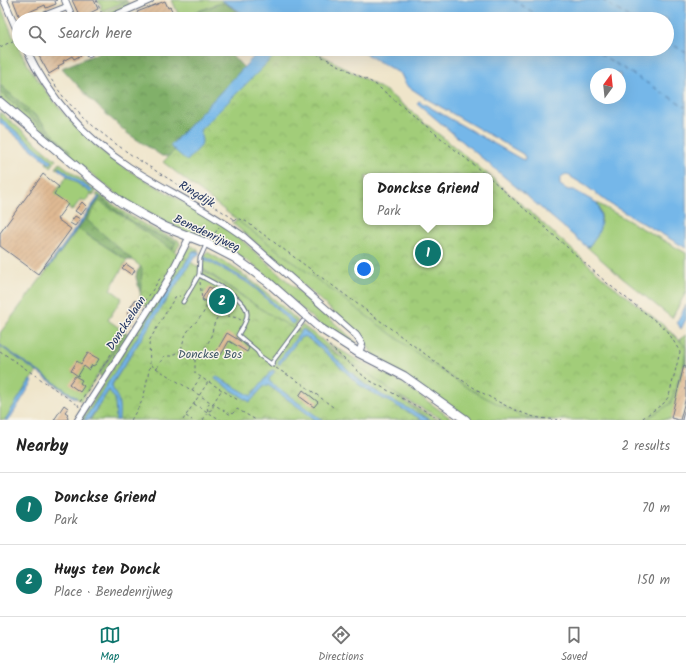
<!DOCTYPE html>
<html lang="en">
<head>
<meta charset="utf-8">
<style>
	:root { --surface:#fff; --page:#f2f2f2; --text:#222; --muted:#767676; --line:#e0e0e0; --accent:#0f766e }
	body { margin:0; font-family:Kalam,sans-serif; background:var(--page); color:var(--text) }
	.compass { position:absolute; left:590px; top:68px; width:36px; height:36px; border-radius:50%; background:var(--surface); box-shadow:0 4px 16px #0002; rotate:15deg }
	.you { position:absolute; left:364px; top:269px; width:14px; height:14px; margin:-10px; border:3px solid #fff; border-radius:50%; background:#1a73e8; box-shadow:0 0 0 6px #1a73e833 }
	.badge { display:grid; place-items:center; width:26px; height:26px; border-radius:50%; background:var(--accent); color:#fff; font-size:13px; font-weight:700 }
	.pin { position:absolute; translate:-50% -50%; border:2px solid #fff; box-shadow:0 1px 4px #0006 }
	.popup { position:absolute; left:363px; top:173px; width:130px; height:52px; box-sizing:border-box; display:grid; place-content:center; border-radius:8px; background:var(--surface); filter:drop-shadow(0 1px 3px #0005); font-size:13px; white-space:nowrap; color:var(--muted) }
	.popup b { font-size:15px; color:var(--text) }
	.popup::after { content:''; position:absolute; left:50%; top:100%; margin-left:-8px; border:8px solid transparent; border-top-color:var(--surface) }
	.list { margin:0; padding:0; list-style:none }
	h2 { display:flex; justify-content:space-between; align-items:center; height:52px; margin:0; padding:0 16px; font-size:17px }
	h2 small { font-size:13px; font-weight:400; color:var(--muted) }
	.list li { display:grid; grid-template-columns:26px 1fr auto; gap:12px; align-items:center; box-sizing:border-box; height:72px; padding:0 16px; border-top:1px solid var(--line) }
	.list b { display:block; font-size:15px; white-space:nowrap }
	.list p { margin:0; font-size:13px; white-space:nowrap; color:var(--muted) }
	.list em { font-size:13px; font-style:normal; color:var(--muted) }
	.icon { flex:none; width:22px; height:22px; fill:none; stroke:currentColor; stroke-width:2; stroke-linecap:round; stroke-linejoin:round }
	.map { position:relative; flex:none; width:686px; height:420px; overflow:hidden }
	.search { position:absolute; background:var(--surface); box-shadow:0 4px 16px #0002; left:12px; right:12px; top:12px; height:44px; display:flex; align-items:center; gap:10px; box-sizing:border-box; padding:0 14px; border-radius:22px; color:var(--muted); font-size:15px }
	.sheet { height:196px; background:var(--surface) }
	nav { display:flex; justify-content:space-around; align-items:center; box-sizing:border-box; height:56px; border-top:1px solid var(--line); background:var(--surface); font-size:11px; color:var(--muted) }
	nav a { display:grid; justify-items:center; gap:2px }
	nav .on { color:var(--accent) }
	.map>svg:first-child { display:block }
	.green { fill:#a2cd79; stroke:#5e7e6c }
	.forest { fill:url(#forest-crowns); stroke:#4e7064 }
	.park { fill:url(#park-crowns); stroke:#5e7e6c }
	.water { fill:#74b7e9; stroke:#4873a4; fill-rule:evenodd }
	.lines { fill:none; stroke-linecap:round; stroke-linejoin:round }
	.ferry { stroke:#365888; stroke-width:1; stroke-dasharray:5 4; stroke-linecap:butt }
	.building { fill:url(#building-hatch) }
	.lane-casing { stroke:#656f84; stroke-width:5 }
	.street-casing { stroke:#656f84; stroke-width:8 }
	.secondary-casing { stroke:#656f84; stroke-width:10 }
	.path { stroke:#656f84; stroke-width:1; stroke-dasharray:3 3; stroke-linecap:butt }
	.lane { stroke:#fff; stroke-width:3 }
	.street { stroke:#fff; stroke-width:6 }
	.secondary { stroke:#fff; stroke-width:8 }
	.labels { text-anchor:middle; stroke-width:3; stroke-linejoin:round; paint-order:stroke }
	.street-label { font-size:12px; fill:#1b2f5e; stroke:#f7f3e8 }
	.park-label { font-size:12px; fill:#3d5665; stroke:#f7f3e8 }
</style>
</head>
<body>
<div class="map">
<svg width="686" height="420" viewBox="0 0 686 420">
	<defs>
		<pattern id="forest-crowns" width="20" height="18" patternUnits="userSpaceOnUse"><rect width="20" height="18" fill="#81b069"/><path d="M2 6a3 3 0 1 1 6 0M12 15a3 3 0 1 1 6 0" fill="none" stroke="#69905a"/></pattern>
		<pattern id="park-crowns" width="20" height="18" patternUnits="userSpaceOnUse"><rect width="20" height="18" fill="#a2cd79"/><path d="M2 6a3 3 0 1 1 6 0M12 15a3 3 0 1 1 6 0" fill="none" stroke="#8bb06b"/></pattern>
		<pattern id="building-hatch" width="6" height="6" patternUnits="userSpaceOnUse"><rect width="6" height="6" fill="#dfb993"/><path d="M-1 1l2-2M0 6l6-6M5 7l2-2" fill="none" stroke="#bf9f81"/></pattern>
	</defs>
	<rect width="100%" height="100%" fill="#f7f3e8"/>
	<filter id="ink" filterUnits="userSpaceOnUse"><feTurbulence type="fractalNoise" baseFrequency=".025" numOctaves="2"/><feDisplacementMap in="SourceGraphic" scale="8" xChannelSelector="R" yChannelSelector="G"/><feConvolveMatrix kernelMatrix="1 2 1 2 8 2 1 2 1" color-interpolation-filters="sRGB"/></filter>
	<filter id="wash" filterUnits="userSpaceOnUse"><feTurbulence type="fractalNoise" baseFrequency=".012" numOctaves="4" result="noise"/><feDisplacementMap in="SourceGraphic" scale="16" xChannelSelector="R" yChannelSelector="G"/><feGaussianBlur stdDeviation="0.9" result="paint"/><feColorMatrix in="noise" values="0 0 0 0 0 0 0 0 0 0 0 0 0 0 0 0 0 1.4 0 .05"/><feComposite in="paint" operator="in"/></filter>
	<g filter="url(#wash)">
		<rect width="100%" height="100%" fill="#efe5ca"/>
		<g class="green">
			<path d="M97 0H126L127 1 102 11 100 7 102 6Z"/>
			<path d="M172 0H221L223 2 180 18Z"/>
			<path d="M128 2 130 7 105 17 103 13Z"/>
			<path d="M0 4C6 19 12 35 19 49 42 93 84 141 126 169L222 224 236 235 356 342 355 344 352 346 323 328 254 265 242 258 161 221V219L142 209 143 208 139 206 138 207 134 205 133 206 111 190 0 99V92L66 148 38 118 0 85Z"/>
			<path d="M0 112 56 160 51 167 46 163 47 161 50 164 0 118Z"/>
			<path d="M60 163 96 191 93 195 91 194 85 202 81 199 72 211 54 194 67 176 91 193 59 167 58 169 56 168Z"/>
			<path d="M98 193C123 213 148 229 178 240L180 244 173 255 170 253 176 242C154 235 132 222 113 208 107 204 102 199 96 195Z"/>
			<path d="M597 203 686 253V292L672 318 621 277 587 247 590 246C599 230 606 221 597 203Z"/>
			<path d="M238 220 243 222 545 420H470L374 357 366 343 357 333 262 248 232 223Z"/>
			<path d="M78 229 127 260 110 289 122 298 108 320 125 332 81 401 0 345V333Z"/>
			<path d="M192 246 198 250V253L193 251 84 420H81L187 248 188 249Z"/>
			<path d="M207 252C241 270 270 294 298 321L295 326 298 330 302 325 321 339 357 372 372 384 439 420H431L387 398 364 384 303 329 277 364 279 365 280 364 299 339 353 387 336 407 298 379 276 365 271 358 245 340C240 321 265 319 244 297L203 269 201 260 202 258 245 281 256 289 292 323 295 322 249 281 203 256Z"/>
			<path d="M126 332 128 334V336L102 377 99 375Z"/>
			<path d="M686 335V365L671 419 642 420 683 345 680 339Z"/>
			<path d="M328 343 354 358 403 383 453 420H444L391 392 349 362Z"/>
			<path d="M0 346 37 372 30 380 5 420H0Z"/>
		</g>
		<g class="forest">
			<path d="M223 2 240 13 234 19H179Z"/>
			<path d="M108 49H226L244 68 170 146 187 161 171 156H162L127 133 91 100 62 68Z"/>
			<path d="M0 85 38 118 70 152 0 92Z"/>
			<path d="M100 197C122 216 148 233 176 242L171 253 164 272 143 303 136 277 137 272 142 264 141 260H127L78 229Z"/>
		</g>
		<g class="park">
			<path d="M277 49H311L386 91 490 176H366V222H490V176L607 281 667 328 686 347 684 365 670 404 645 420H539L521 416 469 389 433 365 242 224 163 162Z"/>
			<path d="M99 201 266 312 365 371 430 420H90L156 315 140 300 142 268 87 220Z"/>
		</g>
		<g class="water">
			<path d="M221 0H686V248L610 204 586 186 566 174C561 176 559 179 560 185L568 190H574L586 197 597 203 599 207 601 218 600 228 597 236 590 246 587 247 417 103 419 101 521 159 525 160V157L523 154 427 99 406 85 401 74 357 49H667V19H252ZM596 74H620V98H596Z"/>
			<path d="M261 49H281L200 130 202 141 201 146 187 161 170 146Z"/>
			<path d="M0 118 52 161 50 164 0 123Z"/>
			<path d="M59 167 93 191 91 193 58 169Z"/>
			<path d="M99 196 100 197 47 270 46 269Z"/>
			<path d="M193 251 200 253 198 256H195L112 384C112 390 116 394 118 399 120 406 119 413 119 420H116L115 399 109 390 89 420H84Z"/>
			<path d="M203 256 249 281 295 322 292 324 256 289 245 281 202 258Z"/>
			<path d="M686 305V319L681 329 677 322Z"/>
			<path d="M303 329 364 384 382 395 431 420H423L367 390 357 383 329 356 305 336 300 338 279 365 278 362Z"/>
			<path d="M0 345 77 398 76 399 0 346Z"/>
			<path d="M272 370 275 371 269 379 270 382 322 420H316L268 385 264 386 250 402 215 379V377H217L251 396Z"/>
			<path d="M30 380 33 381 9 420H5Z"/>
		</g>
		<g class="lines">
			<g class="ferry">
				<path d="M513 0 544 19"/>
				<path d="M602 0 632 19"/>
				<path d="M667 41 686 53"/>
				<path d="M592 49 686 107"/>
			</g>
		</g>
		<g id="blocks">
			<g class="building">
				<path d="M13 0H57L55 1 56 4 46 8 45 5 29 12 30 14 20 18Z"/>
				<path d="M72 0H94L98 9 90 13 91 16 81 19Z"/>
				<path d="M165 1 168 8 170 7 173 12 159 16 160 19H140L137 12Z"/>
				<path d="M35 49H81L83 54 74 59 72 56 63 61 64 63 58 66 59 68 49 74Z"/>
				<path d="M43 174 59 187 54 194 68 204 57 219 71 229 38 274 0 246V233Z"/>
				<path d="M82 202 87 207 81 215 75 211Z"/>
				<path d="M75 216 80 219 75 226 70 223Z"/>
				<path d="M126 264 135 270 132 275 122 268Z"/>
				<path d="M209 287 223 294 236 303 229 314 202 299Z"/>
				<path d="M135 300 139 303 131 316 127 313Z"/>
				<path d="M227 333 242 342 249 348 247 352 229 341 221 355 216 352Z"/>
				<path d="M88 353 99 359 96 364 93 366 92 365 89 370 84 366 78 376 71 371 77 361 81 364Z"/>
				<path d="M684 365 686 366V397L680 420H679L671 418Z"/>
				<path d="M75 376 82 380 80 383 84 386 80 392 69 384Z"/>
				<path d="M303 390 318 402 314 407 299 396Z"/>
				<path d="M64 405 68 408 65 412 68 414 67 415 68 419 65 420H54Z"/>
			</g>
		</g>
	</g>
	<g filter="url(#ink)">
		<use href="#blocks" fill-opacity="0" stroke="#656f84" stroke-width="1"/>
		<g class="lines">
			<g class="lane-casing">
				<g id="lane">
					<path d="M206 245 200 258 199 275C211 282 249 299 247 315 247 322 241 329 238 335L257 351 260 356 273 365"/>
					<path d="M183 302 199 275"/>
					<path d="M271 364 303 321"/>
					<path d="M684 420 686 412"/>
				</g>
			</g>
			<g class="street-casing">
				<g id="street">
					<path d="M4 0 19 35"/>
					<path d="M65 0 73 19"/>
					<path d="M36 19 67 7"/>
					<path d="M107 19 150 0"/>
					<path d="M26 49C49 97 85 138 129 167 167 191 208 210 244 237L356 335 362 344 359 353"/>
					<path d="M87 49 89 53"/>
					<path d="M78 420 167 281 190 236"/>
				</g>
			</g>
			<g class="secondary-casing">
				<path id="secondary" d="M0 102 85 174 122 203 141 214 165 227 206 243 235 258 268 282 320 328 359 353 404 376 466 420"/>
			</g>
			<g class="path">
				<path d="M96 0 102 14"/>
				<path d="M0 47 15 40"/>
				<path d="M305 54 310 52H313L375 84 487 176"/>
				<path d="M48 75C54 83 60 93 66 100 113 151 177 182 234 219"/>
				<path d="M490 178 607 283 667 330 680 352 669 396 664 403 640 420"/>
				<path d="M233 220 239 219 244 220 448 371C474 388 501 406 531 416 540 419 552 419 562 420"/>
				<path d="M212 238 219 227"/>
				<path d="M200 282 202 300C207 304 214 306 220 309 223 311 224 314 228 316 232 317 236 317 241 320"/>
				<path d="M326 341 327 344 367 379 442 420"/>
				<path d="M0 351 78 405"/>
				<path d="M195 359 189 357 181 350C183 343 184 336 188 331 196 320 203 318 207 304"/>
				<path d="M151 365 231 415 237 409 256 420"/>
				<path d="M157 368 164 356H171L181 350"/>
				<path d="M276 368 301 383 333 407"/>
				<path d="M209 382 238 400"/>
				<path d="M192 390 200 378"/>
				<path d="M194 404 221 420"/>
				<path d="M79 407 78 405 161 277"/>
				<path d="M208 411 207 407 209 404 212 405 221 391"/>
				<path d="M209 411 213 409V405"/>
				<path d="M186 416 192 420"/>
				<path d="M131 420 141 403 145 391 150 365 149 341 175 297 180 296"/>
				<path d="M183 420 208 382 195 373V359C200 353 205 348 209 341 214 331 212 320 222 313"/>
				<path d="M203 420 207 413"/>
			</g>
			<use href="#lane" class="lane"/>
			<use href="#street" class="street"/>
			<use href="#secondary" class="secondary"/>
		</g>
	</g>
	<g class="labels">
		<g class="street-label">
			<text transform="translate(197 194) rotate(31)" y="4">Ringdijk</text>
			<text transform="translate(207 233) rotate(25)" y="4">Benedenrijweg</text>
			<text transform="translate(126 323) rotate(-57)" y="4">Donckselaan</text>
		</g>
		<g class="park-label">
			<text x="210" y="358">Donckse Bos</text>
		</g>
	</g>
</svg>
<svg class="compass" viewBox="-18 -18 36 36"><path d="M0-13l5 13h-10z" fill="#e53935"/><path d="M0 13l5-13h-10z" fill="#767676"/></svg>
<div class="you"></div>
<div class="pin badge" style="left:428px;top:253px">1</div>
<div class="popup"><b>Donckse Griend</b>Park</div>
<div class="pin badge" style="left:222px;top:301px">2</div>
<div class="search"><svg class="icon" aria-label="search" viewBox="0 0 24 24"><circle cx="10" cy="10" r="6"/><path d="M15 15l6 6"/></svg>Search here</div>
</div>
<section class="sheet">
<h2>Nearby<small>2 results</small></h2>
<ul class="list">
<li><span class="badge">1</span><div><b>Donckse Griend</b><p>Park</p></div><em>70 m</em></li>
<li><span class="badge">2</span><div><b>Huys ten Donck</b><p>Place · Benedenrijweg</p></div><em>150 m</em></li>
</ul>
</section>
<nav>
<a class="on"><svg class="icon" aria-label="map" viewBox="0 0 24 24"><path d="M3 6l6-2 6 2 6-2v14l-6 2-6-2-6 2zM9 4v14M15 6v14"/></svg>Map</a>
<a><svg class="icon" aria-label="directions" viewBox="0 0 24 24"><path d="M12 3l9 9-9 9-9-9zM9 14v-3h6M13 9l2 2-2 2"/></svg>Directions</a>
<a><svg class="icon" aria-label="saved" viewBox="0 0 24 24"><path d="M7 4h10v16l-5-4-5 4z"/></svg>Saved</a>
</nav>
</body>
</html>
